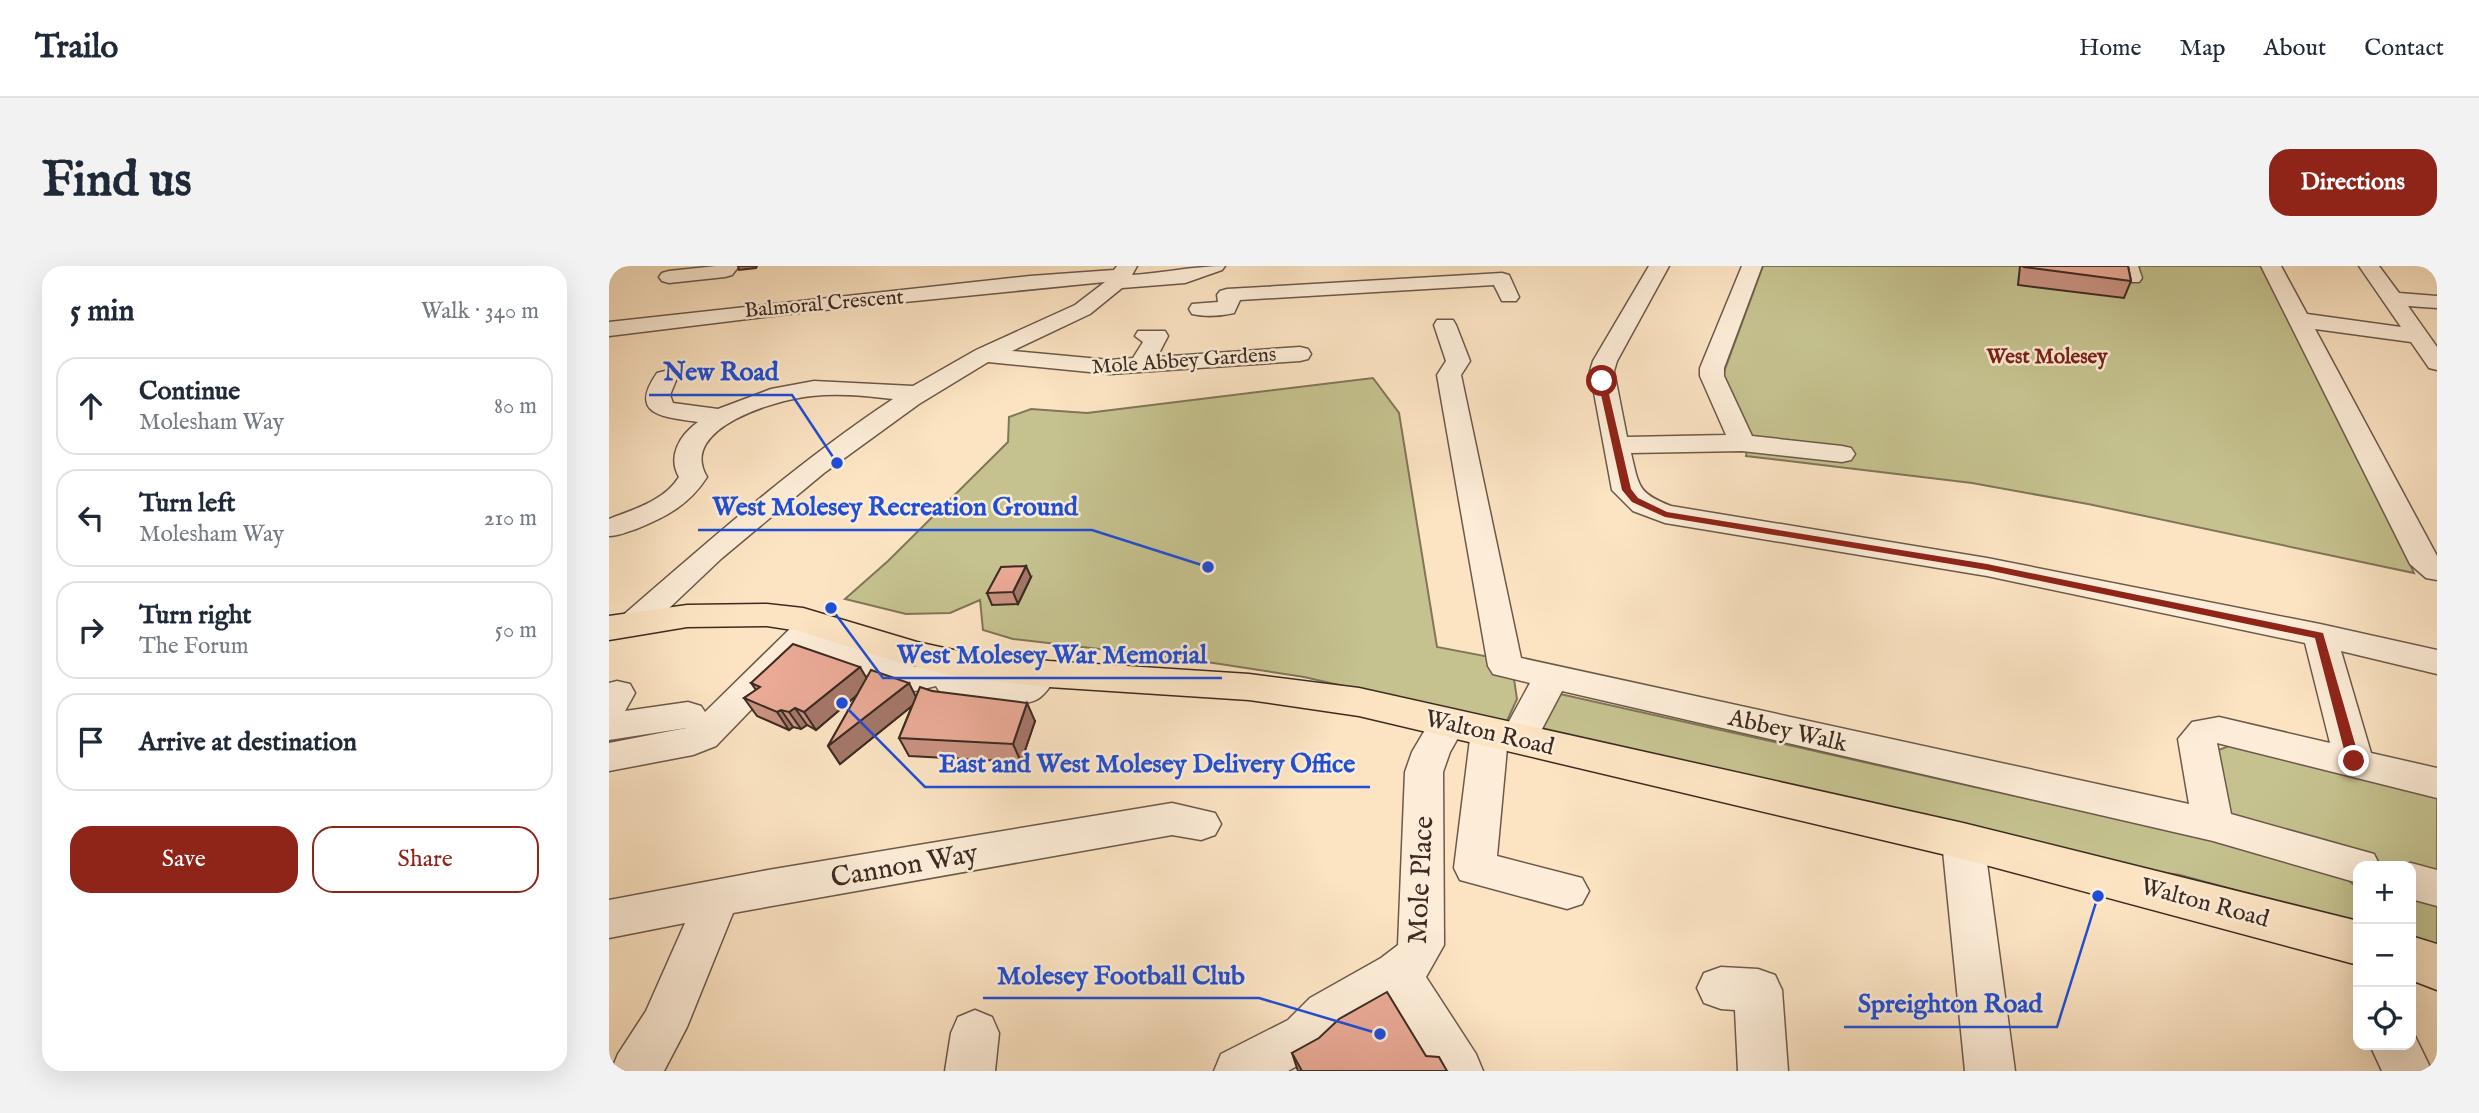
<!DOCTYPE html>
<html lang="en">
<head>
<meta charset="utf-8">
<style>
	:root { --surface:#fff; --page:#f2f2f3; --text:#1f2937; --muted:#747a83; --line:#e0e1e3; --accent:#8f2418 }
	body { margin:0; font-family:"IM FELL English",serif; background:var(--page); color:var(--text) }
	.controls { position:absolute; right:21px; bottom:21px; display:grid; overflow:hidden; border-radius:14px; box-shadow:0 7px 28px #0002 }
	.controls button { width:63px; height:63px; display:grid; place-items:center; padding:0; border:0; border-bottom:2px solid var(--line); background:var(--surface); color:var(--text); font:35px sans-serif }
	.stop { position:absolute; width:21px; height:21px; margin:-16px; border:5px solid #8f2418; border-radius:50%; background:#fff }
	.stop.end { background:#8f2418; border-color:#fff; box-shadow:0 2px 7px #0008 }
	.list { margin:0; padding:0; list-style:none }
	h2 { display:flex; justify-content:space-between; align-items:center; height:91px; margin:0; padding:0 28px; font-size:30px }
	h2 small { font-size:23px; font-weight:400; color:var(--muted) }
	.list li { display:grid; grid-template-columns:46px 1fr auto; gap:21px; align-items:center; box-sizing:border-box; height:98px; margin:0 14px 14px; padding:0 14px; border:2px solid var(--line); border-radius:21px }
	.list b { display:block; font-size:26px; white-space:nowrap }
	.list p { margin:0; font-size:23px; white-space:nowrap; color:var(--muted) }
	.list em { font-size:23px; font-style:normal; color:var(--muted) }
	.actions { display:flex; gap:14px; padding:21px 28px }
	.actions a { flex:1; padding:16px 0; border:2px solid var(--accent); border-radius:21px; text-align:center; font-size:24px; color:var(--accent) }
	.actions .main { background:var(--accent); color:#fff }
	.icon { flex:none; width:38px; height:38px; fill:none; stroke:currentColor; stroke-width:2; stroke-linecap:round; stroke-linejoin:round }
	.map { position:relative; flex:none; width:1828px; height:805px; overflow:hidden; border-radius:21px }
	header { display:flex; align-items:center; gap:42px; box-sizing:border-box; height:98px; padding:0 35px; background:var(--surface); border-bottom:2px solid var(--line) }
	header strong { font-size:33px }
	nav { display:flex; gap:38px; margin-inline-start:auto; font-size:24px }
	.intro { display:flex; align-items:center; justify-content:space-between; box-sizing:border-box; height:168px; padding:0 42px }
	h1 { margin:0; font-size:49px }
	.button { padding:18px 32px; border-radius:21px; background:var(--accent); color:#fff; font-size:24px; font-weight:700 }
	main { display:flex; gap:42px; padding:0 42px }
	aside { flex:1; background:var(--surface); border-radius:21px; box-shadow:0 7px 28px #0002 }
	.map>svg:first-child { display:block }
	.green { fill:#c5c28f; stroke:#807659; stroke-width:2 }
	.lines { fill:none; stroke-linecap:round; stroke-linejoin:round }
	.minor-casing { stroke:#6c594b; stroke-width:3 }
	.major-casing { stroke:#3c2b23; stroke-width:3 }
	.minor { fill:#fdedd8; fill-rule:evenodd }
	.major { fill:#fce4c3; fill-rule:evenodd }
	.wall { fill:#c99281; stroke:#3c2b23; stroke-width:2 }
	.shaded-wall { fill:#a47769; stroke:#3c2b23; stroke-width:2 }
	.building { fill:#eaaa96; stroke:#3c2b23; stroke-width:2 }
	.route { fill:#8f2418 }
	.labels { text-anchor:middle; stroke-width:5; stroke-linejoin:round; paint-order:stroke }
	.far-street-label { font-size:21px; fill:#3c2b23; stroke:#fdedd8 }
	.far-neighbourhood-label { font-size:21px; font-weight:bold; fill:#7a1f14; stroke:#fdedd8 }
	.street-label { font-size:24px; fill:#3c2b23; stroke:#fdedd8 }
	.near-street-label { font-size:28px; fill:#3c2b23; stroke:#fdedd8 }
	.leader { fill:none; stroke:#1d4ed8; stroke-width:2.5 }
	.callout-dot { fill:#1d4ed8; stroke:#fdedd8; stroke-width:2.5 }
	.callout-label { font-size:26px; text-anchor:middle; font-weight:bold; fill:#1d4ed8; stroke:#fdedd8; stroke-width:5; stroke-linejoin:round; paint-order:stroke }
</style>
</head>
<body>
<header>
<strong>Trailo</strong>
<nav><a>Home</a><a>Map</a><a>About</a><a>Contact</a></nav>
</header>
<div class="intro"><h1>Find us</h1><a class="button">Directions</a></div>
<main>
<aside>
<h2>5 min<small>Walk · 340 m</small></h2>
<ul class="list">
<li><svg class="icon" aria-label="ahead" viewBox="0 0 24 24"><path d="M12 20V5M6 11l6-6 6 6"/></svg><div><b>Continue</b><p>Molesham Way</p></div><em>80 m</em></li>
<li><svg class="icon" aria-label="left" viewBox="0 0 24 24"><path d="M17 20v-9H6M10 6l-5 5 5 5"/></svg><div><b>Turn left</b><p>Molesham Way</p></div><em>210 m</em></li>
<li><svg class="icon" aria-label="right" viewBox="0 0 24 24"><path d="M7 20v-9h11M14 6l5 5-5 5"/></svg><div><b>Turn right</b><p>The Forum</p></div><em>50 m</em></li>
<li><svg class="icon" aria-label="arrive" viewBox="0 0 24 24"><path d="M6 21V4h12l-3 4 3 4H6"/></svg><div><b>Arrive at destination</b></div></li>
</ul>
<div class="actions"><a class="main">Save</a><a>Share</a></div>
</aside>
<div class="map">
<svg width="1828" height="805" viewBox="0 0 1828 805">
	<rect width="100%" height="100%" fill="#fce4c3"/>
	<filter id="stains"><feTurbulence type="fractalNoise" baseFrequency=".00286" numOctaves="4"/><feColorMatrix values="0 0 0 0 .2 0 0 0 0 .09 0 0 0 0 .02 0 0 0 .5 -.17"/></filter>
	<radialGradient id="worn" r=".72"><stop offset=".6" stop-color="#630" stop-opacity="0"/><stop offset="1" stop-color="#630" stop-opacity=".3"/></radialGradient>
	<g class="green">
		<path d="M1154 0H1658L1739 158 1805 307 1479 238 1363 217 1137 190 1138 180 1112 114Z"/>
		<path d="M764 112 790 147 828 381 881 391 883 407 905 413 908 433 897 457 695 411 585 394 404 373 374 364 371 334 341 347 297 348 236 333 279 295 399 176 400 151 422 143 478 147Z"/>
		<path d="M951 428 1616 577 1736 611 1748 622 1749 655 1744 656 1571 609 1523 602 933 464 930 458Z"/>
		<path d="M1625 478 1828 526V612L1802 605V600H1786L1628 557 1614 547 1602 487Z"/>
		<path d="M1802 630 1828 637V680L1806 673 1802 668Z"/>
	</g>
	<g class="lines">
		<g class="minor-casing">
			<g id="minor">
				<path d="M107 0H130L123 9 116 11 60 17 53 15 50 11 53 7 60 5Z"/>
				<path d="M508 0H528L523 9C555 7 585 0 616 0L613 4 576 17 513 22 481 48 403 85 501 94 524 92 534 76 526 70 529 65H556L559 70 548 91 691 81 699 83 702 88 699 93 691 95 501 108 379 96 310 138 215 207 113 292 36 365 24 369 12 365 7 358 12 351C101 274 186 198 284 133 258 130 230 127 203 130 169 133 68 162 98 211 80 239 57 251 27 263 18 266 9 270 0 270V253C25 243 55 235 70 211 58 190 71 169 89 156 56 151 18 150 48 107L56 105 64 107 68 112 61 129 64 137 109 143 162 123 205 115 304 120 367 84 466 39 496 16 205 45 0 70V56L421 10 505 4Z"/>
				<path d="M1040 0H1060L1008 95 1005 105 1018 171 1117 169 1091 110V102L1133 0H1153L1115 102V110L1143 170 1233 180 1242 182 1246 188 1242 194 1233 196 1133 185 1022 187C1030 220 1028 227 1062 240L1378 292 1711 358 1828 384V408L1732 385 1762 487 1828 502V532L1608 477 1622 548 1765 588 1771 600H1749V617L1604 575 953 425 923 482 910 486 898 482 888 590 973 612 980 625 973 638 958 643 851 614 845 602 862 465 868 456 881 452 894 456 897 461 921 417 884 408 879 400 828 109 837 95 825 59 828 54H844L847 59 861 95 852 109 912 392 1580 538 1569 473 1583 456 1610 451 1721 477 1696 377 1378 310 1056 257 1024 245 1003 224 981 105 984 95Z"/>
				<path d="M1509 0H1529L1533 12 1530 16H1516Z"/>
				<path d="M1652 0H1672L1698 48 1792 61 1750 0H1770L1790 27 1828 30V42L1799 40 1828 81V104L1820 102 1802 76 1706 63 1828 290V314L1817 312 1801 298Z"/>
				<path d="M893 7 900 9 910 31 907 35H893L885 19 631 34 625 47C612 50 596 51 583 48L580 43 583 38 609 36 608 29 611 25 618 23Z"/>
				<path d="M206 346 218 350 223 357 212 371 307 401 342 385 366 391 371 399 364 410 407 413C420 400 425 394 443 400L449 408C443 417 437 429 427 434 408 443 354 436 333 430L327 420 306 425 195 389 107 480 84 489 0 505V477L77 462 0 474V417L8 415 21 418 26 427 16 445 79 436 92 440 96 446 194 350Z"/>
				<path d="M839 443 852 447 858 456 841 486 834 506 835 679 817 711 867 788 874 805H821L780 736 735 764 713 786 679 805H605L612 788 679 754 701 732 772 692 789 679 796 506 803 486 826 447Z"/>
				<path d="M563 537 606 547 612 558 606 569 592 574 563 569 124 647 78 761 55 805H2L9 788 37 745 76 657 0 672V634L159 604Z"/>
				<path d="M1354 558 1369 563 1375 575 1406 805H1356L1333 575 1339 563Z"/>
				<path d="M1802 597 1828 604V640L1802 633V600H1793Z"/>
				<path d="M1112 701 1149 703 1166 709 1173 724 1179 805H1129L1126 744 1112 743 1095 737 1088 722 1095 707Z"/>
				<path d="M366 744 383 751 390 767 386 805H336L342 767 349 751Z"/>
				<path d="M1802 762 1823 805H1773L1761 779H1802Z"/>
			</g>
		</g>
		<g class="major-casing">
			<g id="major">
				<path d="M158 338 194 342 308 376 354 386 440 395 640 408 750 422 1354 557 1749 655V699L1354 593 750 450 640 434 440 421 354 412 291 397 190 365 158 360 78 361 0 374V350L78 339Z"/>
				<path d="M1802 670 1828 678V724L1802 714Z"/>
			</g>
		</g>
		<use href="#minor" class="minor"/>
		<use href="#major" class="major"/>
	</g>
	<g class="wall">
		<path d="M1411 0H1519L1522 15 1515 32 1409 19Z"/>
		<path d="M422 311 409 338 383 339 378 327Z"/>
		<path d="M257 412 307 431 323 425 426 455 412 496 300 490 290 472 303 440 231 498 219 480 248 429 207 464 198 459 192 463 184 461 180 464 148 450 135 432 147 424 142 417Z"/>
		<path d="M683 787 817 790 838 805H689Z"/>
	</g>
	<g class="shaded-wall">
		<path d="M129 0H148L147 2 130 4Z"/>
		<path d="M417 300 422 311 409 338 404 326Z"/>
		<path d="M251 401 261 418 207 464 195 446Z"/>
		<path d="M300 417 309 435 231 498 219 480Z"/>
		<path d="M418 437 426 455 412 496 404 478Z"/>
		<path d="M186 442 198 459 192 463 180 446Z"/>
		<path d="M172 444 184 461 180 464 168 446Z"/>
	</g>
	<g class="building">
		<path d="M1415 0H1519L1522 15 1415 1Z"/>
		<path d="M417 300 404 326 378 327 392 301Z"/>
		<path d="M184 378 251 401 195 446 186 442 180 446 172 444 168 446 135 432 151 421 142 417Z"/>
		<path d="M262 404 300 417 219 480Z"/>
		<path d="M311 421 323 425 418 437 404 478 290 472Z"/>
		<path d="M778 726 817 790 830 791 838 805H693L683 787 710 772 730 753Z"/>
	</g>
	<path class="route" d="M993 113 997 115 1022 223 1029 232 1058 246 1378 298 1714 367 1751 495 1745 499 1738 495 1706 372 1378 304 1056 251 1023 236 1013 224 989 115Z"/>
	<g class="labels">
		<g class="far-street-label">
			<text transform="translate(215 37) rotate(-5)" y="7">Balmoral Crescent</text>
			<text transform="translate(575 94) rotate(-4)" y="7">Mole Abbey Gardens</text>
		</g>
		<g class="far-neighbourhood-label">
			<text x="1438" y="97">West Molesey</text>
		</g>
		<g class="street-label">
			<text transform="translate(1179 464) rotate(13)" y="8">Abbey Walk</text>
			<text transform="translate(881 466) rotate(13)" y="8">Walton Road</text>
			<text transform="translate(1596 636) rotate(15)" y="8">Walton Road</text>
		</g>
		<g class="near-street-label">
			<text transform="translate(295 598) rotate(-10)" y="10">Cannon Way</text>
			<text transform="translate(810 614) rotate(-87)" y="10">Mole Place</text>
		</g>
	</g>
	<path class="leader" d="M228 197L183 129H40M599 301L483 264H89M222 342L274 412H613M233 437L316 521H761M771 768L650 732H374M1489 630L1448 761H1235"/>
	<g class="callout-dot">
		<circle cx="228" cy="197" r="7"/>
		<circle cx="599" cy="301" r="7"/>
		<circle cx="222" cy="342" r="7"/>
		<circle cx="233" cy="437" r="7"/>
		<circle cx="771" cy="768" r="7"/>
		<circle cx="1489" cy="630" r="7"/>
	</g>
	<g class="callout-label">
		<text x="112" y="114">New Road</text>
		<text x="286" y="249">West Molesey Recreation Ground</text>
		<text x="443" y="397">West Molesey War Memorial</text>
		<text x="538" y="506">East and West Molesey Delivery Office</text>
		<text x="512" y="718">Molesey Football Club</text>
		<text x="1341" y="746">Spreighton Road</text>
	</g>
	<rect width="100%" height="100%" filter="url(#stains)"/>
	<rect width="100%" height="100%" fill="url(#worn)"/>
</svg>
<div class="controls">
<button>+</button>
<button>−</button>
<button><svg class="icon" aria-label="locate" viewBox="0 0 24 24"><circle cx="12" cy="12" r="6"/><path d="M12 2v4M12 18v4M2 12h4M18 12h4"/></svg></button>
</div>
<div class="stop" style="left:993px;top:115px"></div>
<div class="stop end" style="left:1745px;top:495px"></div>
</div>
</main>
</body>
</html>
